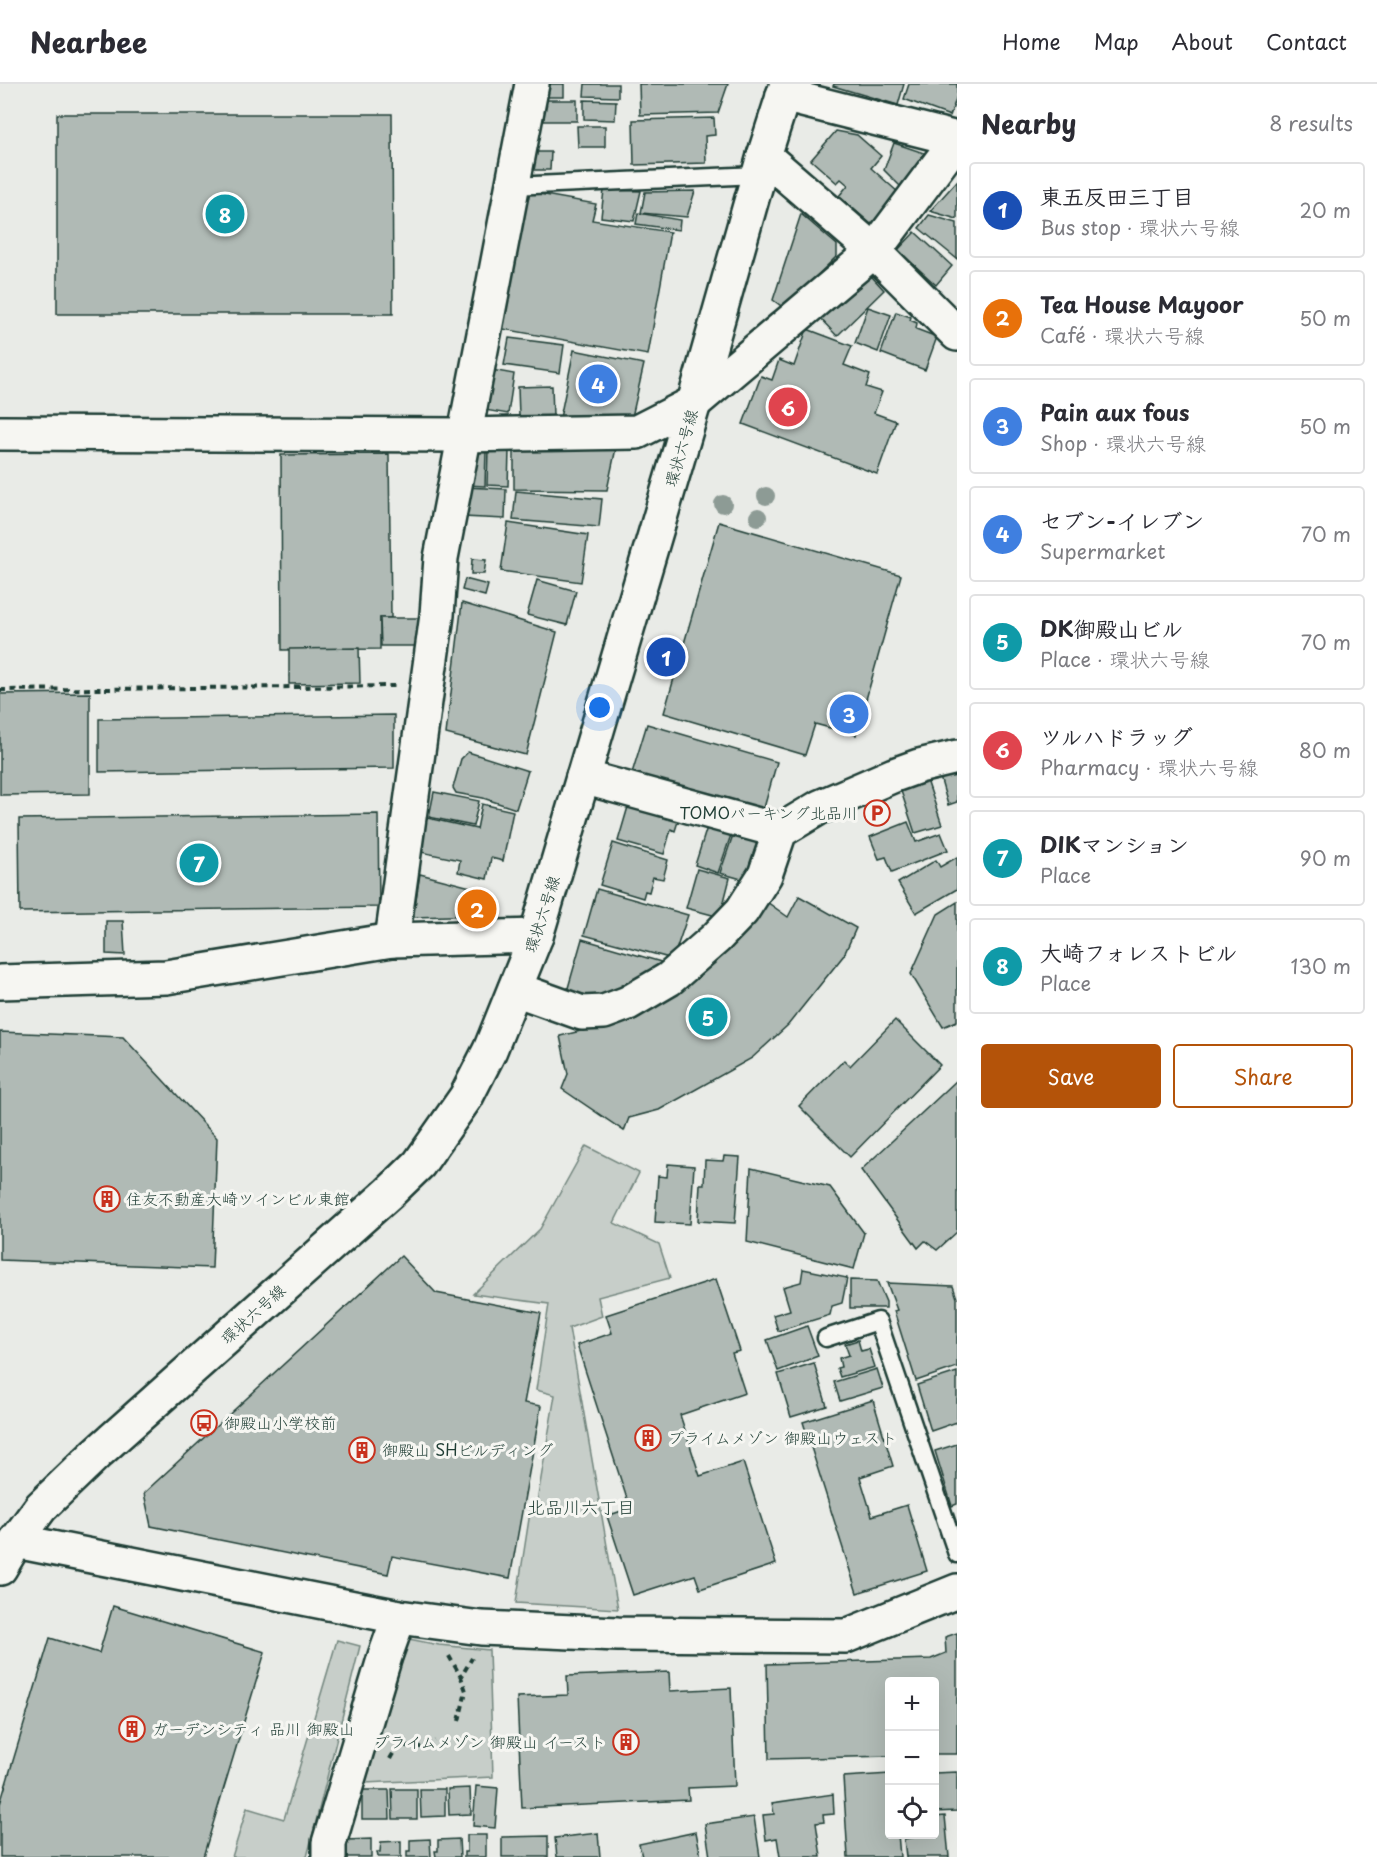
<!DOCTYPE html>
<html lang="en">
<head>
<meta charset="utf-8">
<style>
	:root { --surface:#fff; --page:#f2f2f3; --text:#2b2b33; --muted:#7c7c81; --line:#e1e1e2; --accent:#b45309 }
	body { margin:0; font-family:"Playpen Sans","Klee One",sans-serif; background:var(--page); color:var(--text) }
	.controls { position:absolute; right:18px; bottom:18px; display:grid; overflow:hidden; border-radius:6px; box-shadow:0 6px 24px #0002 }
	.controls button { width:54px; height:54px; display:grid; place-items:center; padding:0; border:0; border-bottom:2px solid var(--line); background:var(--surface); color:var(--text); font:30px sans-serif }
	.you { position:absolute; left:600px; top:624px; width:21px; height:21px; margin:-15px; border:4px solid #fff; border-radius:50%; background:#1a73e8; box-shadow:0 0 0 9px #1a73e833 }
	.badge { display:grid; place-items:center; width:39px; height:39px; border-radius:50%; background:var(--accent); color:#fff; font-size:20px; font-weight:700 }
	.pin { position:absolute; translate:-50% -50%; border:3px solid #fff; box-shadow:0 2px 6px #0006 }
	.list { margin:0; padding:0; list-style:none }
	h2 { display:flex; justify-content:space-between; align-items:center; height:78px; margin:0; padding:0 24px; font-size:26px }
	h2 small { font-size:20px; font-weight:400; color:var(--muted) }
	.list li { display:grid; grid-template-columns:39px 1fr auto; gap:18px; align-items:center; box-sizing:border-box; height:96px; margin:0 12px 12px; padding:0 12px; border:2px solid var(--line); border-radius:6px }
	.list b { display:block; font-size:22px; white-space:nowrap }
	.list p { margin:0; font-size:20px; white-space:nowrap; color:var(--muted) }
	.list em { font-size:20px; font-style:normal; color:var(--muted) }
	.actions { display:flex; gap:12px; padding:18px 24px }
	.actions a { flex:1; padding:14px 0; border:2px solid var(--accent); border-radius:6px; text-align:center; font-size:21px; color:var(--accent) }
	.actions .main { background:var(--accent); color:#fff }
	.icon { flex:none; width:33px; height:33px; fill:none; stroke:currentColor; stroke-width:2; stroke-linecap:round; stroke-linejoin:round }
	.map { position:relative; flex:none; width:957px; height:1773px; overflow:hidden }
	header { display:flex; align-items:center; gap:36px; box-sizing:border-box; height:84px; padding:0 30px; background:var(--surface); border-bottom:2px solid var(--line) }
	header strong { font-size:28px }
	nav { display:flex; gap:33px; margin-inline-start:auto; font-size:21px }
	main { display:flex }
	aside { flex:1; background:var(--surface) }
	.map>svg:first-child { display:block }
	.green { fill:#c7cec9; stroke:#73867e; stroke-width:1.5 }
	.building { fill:#b0bab5; stroke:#1f3d34; stroke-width:1.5 }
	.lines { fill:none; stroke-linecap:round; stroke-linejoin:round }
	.lane-casing { stroke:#1f3d34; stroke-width:21 }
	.street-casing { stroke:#1f3d34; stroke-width:38 }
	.primary-casing { stroke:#1f3d34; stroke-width:38 }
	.path { stroke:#1f3d34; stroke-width:4; stroke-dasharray:6 4.5; stroke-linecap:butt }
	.lane { stroke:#f6f6f2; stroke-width:16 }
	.street { stroke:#f6f6f2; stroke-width:33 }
	.primary { stroke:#f6f6f2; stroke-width:33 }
	.tree { fill:#8d9b95 }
	.labels { text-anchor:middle; stroke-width:6; stroke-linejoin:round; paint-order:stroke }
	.street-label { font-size:16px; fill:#1f3d34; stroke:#f6f6f2 }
	.poi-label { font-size:16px; fill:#1f3d34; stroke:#f6f6f2; text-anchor:start }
	.neighbourhood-label { font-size:18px; fill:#1f3d34; stroke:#f6f6f2 }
</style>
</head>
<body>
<header>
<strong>Nearbee</strong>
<nav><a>Home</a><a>Map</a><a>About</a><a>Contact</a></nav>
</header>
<main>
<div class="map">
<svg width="957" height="1773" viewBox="0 0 957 1773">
	<rect width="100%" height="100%" fill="#e9ebe7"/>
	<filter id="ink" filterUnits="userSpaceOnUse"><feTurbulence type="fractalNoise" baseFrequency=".0167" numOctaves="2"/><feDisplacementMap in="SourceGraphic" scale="12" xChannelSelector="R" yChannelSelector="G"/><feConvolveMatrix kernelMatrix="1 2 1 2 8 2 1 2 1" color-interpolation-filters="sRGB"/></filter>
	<g filter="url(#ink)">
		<g class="green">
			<path d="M586 1062 639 1089 614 1139 659 1160 670 1194 598 1213 602 1232 569 1244 618 1525 516 1519 531 1422 536 1424 555 1311 536 1306 549 1220 473 1210 540 1145Z"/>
			<path d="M409 1555 439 1561 489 1566 493 1693 365 1699Z"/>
			<path d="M337 1556 360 1562 307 1773H232L247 1724 284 1735Z"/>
		</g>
		<g class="building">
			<rect x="542" y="0" width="22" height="13"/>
			<path d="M585 0H618V13L584 12Z"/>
			<path d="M639 0H728L718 29 640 31Z"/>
			<path d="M834 0H904L898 21 833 2Z"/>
			<path d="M909 0H957V12L950 32 904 15Z"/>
			<rect x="544" y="16" width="33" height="21"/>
			<path d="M584 16 616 17 615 36 584 35Z"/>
			<path d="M57 30H392L393 230H57Z"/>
			<path d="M714 34 715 51 705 52 706 79 634 81 633 36Z"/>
			<path d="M577 42H605V63H578Z"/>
			<path d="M836 47 857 51 881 72 871 84 899 109 872 141 839 112 848 101 841 95 837 99 811 76Z"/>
			<path d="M894 59 930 71 902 104 884 86Z"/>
			<path d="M529 68H551L550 86H529Z"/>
			<path d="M957 97V135L930 127Z"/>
			<path d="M604 106 641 107 634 137 601 133Z"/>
			<path d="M695 107 687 133 641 129 645 108Z"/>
			<path d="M528 108 596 120 592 136 670 148 648 271 503 245Z"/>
			<path d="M638 129 680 136 679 146 636 140Z"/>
			<path d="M801 130 837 161V172L784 224 773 216Z"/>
			<path d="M929 131 957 139V175L919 144Z"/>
			<path d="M915 148 952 182 936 201 898 166Z"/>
			<path d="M863 183 884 206 837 252 815 229Z"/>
			<path d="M868 223 891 231 878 268 855 259Z"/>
			<path d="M896 228 911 233 910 236 917 239 916 245 937 253 925 286 881 269Z"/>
			<path d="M807 245 852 262 844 281 870 291 866 303 882 308 874 329 896 337 877 390 743 340 761 292 772 296 779 276 794 282Z"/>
			<path d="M509 254 564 261 560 289 504 281Z"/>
			<path d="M574 266 644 280 632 333 560 334Z"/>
			<path d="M486 285 514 290 508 330 479 325Z"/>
			<path d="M552 302 553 332H519L518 303Z"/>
			<path d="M616 364 607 406 514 405V365Z"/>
			<path d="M466 365 486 366 485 402 465 401Z"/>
			<path d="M488 365 509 366 508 402 487 401Z"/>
			<path d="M389 370 391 534H380V565L282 566 281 371Z"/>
			<path d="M464 403 506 405 505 435 463 433Z"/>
			<path d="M516 407 602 415 599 443 513 436Z"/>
			<path d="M719 438 901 491 856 651 815 640 805 671 664 629Z"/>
			<path d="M508 439 588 451 581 498 501 487Z"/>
			<path d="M472 475 486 476 484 490H471Z"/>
			<path d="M465 495 488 501 485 512 462 506Z"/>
			<path d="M537 496 576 507 567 541 527 531Z"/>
			<path d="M462 519 557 548 526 671 446 650Z"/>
			<path d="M380 534H420V562H381Z"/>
			<path d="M359 564 360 599 289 600V565Z"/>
			<path d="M90 609V710L0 711V610Z"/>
			<path d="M394 631V684L99 688V635Z"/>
			<path d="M647 640 777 678 760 738 629 699Z"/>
			<path d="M468 668 528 687 516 725 483 714 456 709 453 704 461 675Z"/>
			<path d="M957 688V718L948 721 940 693Z"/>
			<path d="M926 693 942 741 915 749 899 701Z"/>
			<path d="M434 708 479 717 473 742 429 733Z"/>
			<path d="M630 716 680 731 675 747 671 745 664 770 618 757Z"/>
			<path d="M482 720 513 727 503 777 491 774 487 795 458 788 460 776 416 767 423 733 477 745Z"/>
			<path d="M378 730 379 823 20 828 19 735Z"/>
			<path d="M908 738 916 758 941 749 948 766 892 788 886 773 879 775 870 753Z"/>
			<path d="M708 740 732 748 718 789 695 781Z"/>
			<path d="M734 748 758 756 745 796 720 789Z"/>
			<path d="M613 759 668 776 663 795 653 793 649 808 645 807 643 814 600 801Z"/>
			<path d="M957 773V805L916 829 898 799 936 776 940 783Z"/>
			<path d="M697 785 730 794 720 833 686 824Z"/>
			<path d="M420 790 490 808 484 831 413 833Z"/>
			<path d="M597 805 688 831 673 875 584 851Z"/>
			<path d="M799 812 856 844 844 871 788 941 752 974 659 1026 629 1034 624 1047 562 1005 568 990 560 952 597 943 764 816 788 833Z"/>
			<path d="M957 818V937L943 943 911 890 938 830Z"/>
			<path d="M106 837H123L125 871 106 870Z"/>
			<path d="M582 855 668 880 600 920 566 911Z"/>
			<path d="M895 936 940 981 850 1073 799 1022 844 976 850 982Z"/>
			<path d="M0 948 123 953 217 1054 212 1184 0 1176Z"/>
			<path d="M957 996V1148L937 1166 925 1157 918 1164 861 1086Z"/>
			<path d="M724 1072 740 1073 735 1139 698 1137 700 1100H704L705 1076 723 1077Z"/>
			<path d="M668 1080 694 1082 690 1140 655 1138 658 1092 667 1093Z"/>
			<path d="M751 1084 830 1103 864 1149 854 1185 747 1158Z"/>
			<path d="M401 1172 436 1209 541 1229 524 1319 541 1322 510 1494 392 1472 388 1490 151 1442 144 1409Z"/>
			<path d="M803 1185 847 1194 842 1219 832 1222 830 1231 778 1247 773 1231 790 1226 783 1203 801 1198Z"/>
			<path d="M716 1195 740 1267 732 1269 745 1309 680 1331 700 1392 743 1378 776 1480 700 1505 695 1491 633 1511 607 1432 630 1424 577 1261 612 1249 606 1231Z"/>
			<path d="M850 1196 877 1197 886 1218V1224H850Z"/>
			<path d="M887 1199 953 1202 957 1214V1283L916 1297 894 1227 897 1226Z"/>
			<path d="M807 1242 818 1272 778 1287 767 1256Z"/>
			<path d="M858 1256 861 1267 869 1265 875 1283 840 1293 837 1284 841 1283 839 1274 849 1271 845 1260Z"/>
			<path d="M814 1279 827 1322 791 1333 778 1290Z"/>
			<path d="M877 1285 883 1304 840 1317 834 1298Z"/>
			<path d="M957 1288V1338L931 1347 917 1301Z"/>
			<path d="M873 1316 893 1382 860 1393 872 1432 907 1421 927 1487 857 1509 803 1338Z"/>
			<path d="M957 1360V1420L952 1422 935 1367Z"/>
			<path d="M113 1522 265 1568 203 1773H0V1720L50 1554 99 1569Z"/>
			<path d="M957 1549V1670H934V1598H890V1672L769 1675 767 1580 931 1575 946 1569 945 1553Z"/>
			<path d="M669 1588 670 1607 731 1604 735 1702 688 1704 689 1716 522 1724 517 1613 568 1611 567 1592Z"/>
			<path d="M957 1688V1727L934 1728V1689Z"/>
			<path d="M890 1690V1750H898L900 1773H848L843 1693Z"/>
			<path d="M476 1702 498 1704 495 1744 473 1742Z"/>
			<path d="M470 1704 471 1730 449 1731 448 1705Z"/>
			<path d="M392 1705H417V1735H393Z"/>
			<path d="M420 1705H445V1732L421 1733Z"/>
			<path d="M362 1706H389L390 1735H362Z"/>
			<path d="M833 1710 834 1730 823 1731 824 1738 816 1739 821 1773H780L777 1754 766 1756 763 1731 774 1730 772 1719Z"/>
			<path d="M945 1732 949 1773H906L904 1755 934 1750V1733Z"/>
			<path d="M754 1733 760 1773H710L705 1740Z"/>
			<path d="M696 1748 701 1773H642L639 1760Z"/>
			<path d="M598 1749 600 1773H557L555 1754Z"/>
			<path d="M467 1751H486V1773H464V1768H467Z"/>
			<path d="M548 1752V1773H502V1753Z"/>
			<path d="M371 1755V1773H342L341 1762H347V1756Z"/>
			<path d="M430 1755 431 1773H407V1767H410V1756Z"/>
			<path d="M459 1755 460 1773H436L435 1767H438V1756Z"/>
			<path d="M401 1757V1773H378L377 1768H380L381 1758Z"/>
		</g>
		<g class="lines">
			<g class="lane-casing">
				<g id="lane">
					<path d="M512 102 758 91"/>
					<path d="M826 1254 878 1237 957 1470"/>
				</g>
			</g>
			<g class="street-casing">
				<g id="street">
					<path d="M783 11 957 55"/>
					<path d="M764 72 874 167 957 250"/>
					<path d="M0 349 463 351 637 348 694 319 874 167 957 56"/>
					<path d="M583 693 780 747"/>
					<path d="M392 856 437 531 441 474 532 0"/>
					<path d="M0 898 166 893 392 856 536 852"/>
					<path d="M515 905 582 929 604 928 628 919 669 895 716 854 742 827 765 791 780 747 820 723 894 691 919 682 957 673"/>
					<path d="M16 1457 399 1533 481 1544 618 1550 846 1552 957 1507"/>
					<path d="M329 1773V1759L385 1572 399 1533"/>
				</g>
			</g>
			<g class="primary-casing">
				<path id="primary" d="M0 1484 16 1457 41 1423 96 1370 389 1109 419 1080 466 1013 490 966 536 852 694 319 764 72 787 0"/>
			</g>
			<g class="path">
				<path d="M0 606 395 602"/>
				<path d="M449 1572 461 1593"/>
				<path d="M459 1637 466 1607 461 1593 472 1574"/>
				<path d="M390 1675C402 1652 408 1667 426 1662 429 1661 432 1659 435 1657"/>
			</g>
			<use href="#lane" class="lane"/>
			<use href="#street" class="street"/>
			<use href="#primary" class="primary"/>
		</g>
		<g class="tree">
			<circle cx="766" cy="412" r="9"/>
			<circle cx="723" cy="420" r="9"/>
			<circle cx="758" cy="433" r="9"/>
		</g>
	</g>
	<defs>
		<g id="parking-ring" transform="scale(1.35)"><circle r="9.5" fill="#f6f6f2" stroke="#c8321e" stroke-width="1.5"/><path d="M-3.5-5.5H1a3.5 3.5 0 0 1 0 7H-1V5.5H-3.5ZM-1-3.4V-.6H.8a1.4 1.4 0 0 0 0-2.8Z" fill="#c8321e"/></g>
		<g id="building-ring" transform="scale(1.35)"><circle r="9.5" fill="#f6f6f2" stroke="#c8321e" stroke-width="1.5"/><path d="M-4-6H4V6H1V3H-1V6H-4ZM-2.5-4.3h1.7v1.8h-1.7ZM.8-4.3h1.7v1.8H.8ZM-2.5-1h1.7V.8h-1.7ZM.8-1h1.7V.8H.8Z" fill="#c8321e"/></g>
		<g id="bus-ring" transform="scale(1.35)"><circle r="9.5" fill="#f6f6f2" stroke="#c8321e" stroke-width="1.5"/><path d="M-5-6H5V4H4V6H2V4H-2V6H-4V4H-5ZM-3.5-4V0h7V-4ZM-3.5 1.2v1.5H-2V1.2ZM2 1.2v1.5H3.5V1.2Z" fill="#c8321e"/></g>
	</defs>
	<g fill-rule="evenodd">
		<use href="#parking-ring" x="877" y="729"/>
		<use href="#building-ring" x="107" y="1115"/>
		<use href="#bus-ring" x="204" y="1339"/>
		<use href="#building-ring" x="648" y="1354"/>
		<use href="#building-ring" x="362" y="1366"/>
		<use href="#building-ring" x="132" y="1645"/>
		<use href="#building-ring" x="626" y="1658"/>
	</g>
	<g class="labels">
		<g class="street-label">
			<text transform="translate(681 364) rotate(-74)" y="6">環状六号線</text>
			<text transform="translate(542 830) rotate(-72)" y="6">環状六号線</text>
			<text transform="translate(253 1230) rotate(-42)" y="6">環状六号線</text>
		</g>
		<g class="poi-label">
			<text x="858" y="735" text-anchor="end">TOMOパーキング北品川</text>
			<text x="126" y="1121">住友不動産大崎ツインビル東館</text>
			<text x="224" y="1345">御殿山小学校前</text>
			<text x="668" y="1360">プライムメゾン 御殿山ウェスト</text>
			<text x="382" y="1372">御殿山 SHビルディング</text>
			<text x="152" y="1651">ガーデンシティ 品川 御殿山</text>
			<text x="606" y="1664" text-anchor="end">プライムメゾン 御殿山 イースト</text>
		</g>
		<g class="neighbourhood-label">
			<text x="581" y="1430">北品川六丁目</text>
		</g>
	</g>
</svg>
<div class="controls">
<button>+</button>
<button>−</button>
<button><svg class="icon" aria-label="locate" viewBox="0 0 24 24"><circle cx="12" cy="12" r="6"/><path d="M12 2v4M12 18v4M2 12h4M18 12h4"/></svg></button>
</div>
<div class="you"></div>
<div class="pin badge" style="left:666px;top:573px;background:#1a4fb4">1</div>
<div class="pin badge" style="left:477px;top:825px;background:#e8710a">2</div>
<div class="pin badge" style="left:849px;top:630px;background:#3f7fe0">3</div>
<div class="pin badge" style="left:598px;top:300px;background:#3f7fe0">4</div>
<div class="pin badge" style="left:708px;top:933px;background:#0f9aa8">5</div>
<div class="pin badge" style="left:788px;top:323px;background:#e0444e">6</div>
<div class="pin badge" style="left:199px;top:779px;background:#0f9aa8">7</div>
<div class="pin badge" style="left:225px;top:130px;background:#0f9aa8">8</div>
</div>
<aside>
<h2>Nearby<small>8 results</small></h2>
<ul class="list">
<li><span class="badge" style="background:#1a4fb4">1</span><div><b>東五反田三丁目</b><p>Bus stop · 環状六号線</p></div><em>20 m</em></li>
<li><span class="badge" style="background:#e8710a">2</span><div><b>Tea House Mayoor</b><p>Café · 環状六号線</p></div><em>50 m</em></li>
<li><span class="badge" style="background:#3f7fe0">3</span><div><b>Pain aux fous</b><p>Shop · 環状六号線</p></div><em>50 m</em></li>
<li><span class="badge" style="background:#3f7fe0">4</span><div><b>セブン-イレブン</b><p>Supermarket</p></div><em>70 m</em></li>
<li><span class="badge" style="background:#0f9aa8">5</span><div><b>DK御殿山ビル</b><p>Place · 環状六号線</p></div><em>70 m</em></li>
<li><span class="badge" style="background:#e0444e">6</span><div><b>ツルハドラッグ</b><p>Pharmacy · 環状六号線</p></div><em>80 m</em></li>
<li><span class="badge" style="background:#0f9aa8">7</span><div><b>DIKマンション</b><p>Place</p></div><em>90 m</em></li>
<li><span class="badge" style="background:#0f9aa8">8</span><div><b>大崎フォレストビル</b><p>Place</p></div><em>130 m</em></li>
</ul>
<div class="actions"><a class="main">Save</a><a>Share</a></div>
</aside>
</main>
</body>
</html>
